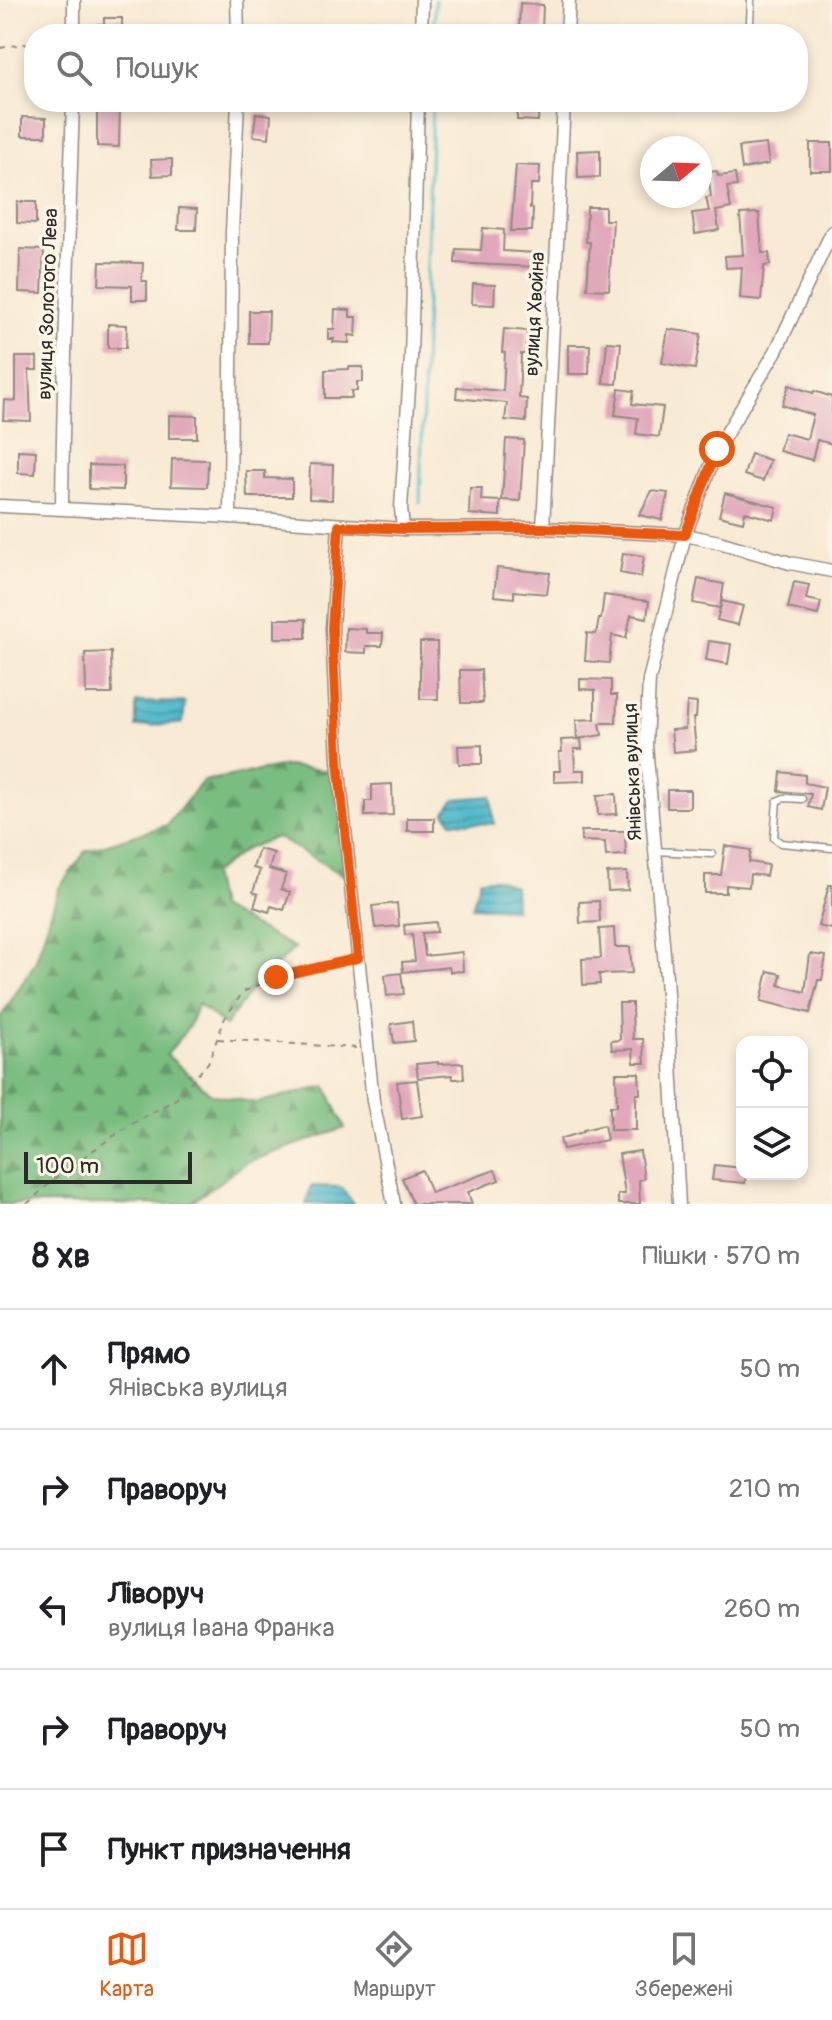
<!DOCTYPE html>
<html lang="uk">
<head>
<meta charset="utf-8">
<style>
	:root { --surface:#fff; --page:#f6f6f6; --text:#202124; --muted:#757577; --line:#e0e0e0; --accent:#ea580c }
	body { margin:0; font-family:Pangolin,sans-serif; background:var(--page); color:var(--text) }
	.controls { position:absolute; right:24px; bottom:24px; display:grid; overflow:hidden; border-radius:16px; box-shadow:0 4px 12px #0003 }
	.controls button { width:72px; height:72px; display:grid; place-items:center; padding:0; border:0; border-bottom:2px solid var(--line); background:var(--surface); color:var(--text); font:40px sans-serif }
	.compass { position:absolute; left:640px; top:136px; width:72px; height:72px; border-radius:50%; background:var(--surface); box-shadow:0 4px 12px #0003; rotate:71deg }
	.scale { position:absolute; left:24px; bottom:20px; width:168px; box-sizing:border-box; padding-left:8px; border:4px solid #2b2b2b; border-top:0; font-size:22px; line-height:28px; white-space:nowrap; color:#2b2b2b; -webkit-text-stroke:6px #fcf5e5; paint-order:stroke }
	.stop { position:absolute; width:24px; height:24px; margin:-18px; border:6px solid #ea580c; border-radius:50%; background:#fff }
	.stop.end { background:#ea580c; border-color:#fff; box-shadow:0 2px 8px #0008 }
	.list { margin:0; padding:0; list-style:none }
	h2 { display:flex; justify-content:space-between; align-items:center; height:104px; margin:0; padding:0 32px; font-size:34px }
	h2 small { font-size:26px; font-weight:400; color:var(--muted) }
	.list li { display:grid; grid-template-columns:52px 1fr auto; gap:24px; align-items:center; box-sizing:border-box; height:120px; padding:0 32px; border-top:2px solid var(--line) }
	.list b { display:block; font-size:30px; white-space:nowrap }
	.list p { margin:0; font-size:26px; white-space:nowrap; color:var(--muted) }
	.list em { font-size:26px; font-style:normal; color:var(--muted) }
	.icon { flex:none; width:44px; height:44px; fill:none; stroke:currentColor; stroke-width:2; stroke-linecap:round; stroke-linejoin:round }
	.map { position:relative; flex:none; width:832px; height:1204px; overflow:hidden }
	.search { position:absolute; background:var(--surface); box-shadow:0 4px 12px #0003; left:24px; right:24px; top:24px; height:88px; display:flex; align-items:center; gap:20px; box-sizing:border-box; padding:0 28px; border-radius:32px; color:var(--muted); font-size:30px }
	.sheet { height:704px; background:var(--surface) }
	nav { display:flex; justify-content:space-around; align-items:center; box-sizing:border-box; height:112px; border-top:2px solid var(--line); background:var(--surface); font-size:22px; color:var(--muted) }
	nav a { display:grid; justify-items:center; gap:4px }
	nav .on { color:var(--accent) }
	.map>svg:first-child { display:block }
	.forest { fill:url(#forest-firs); stroke:#527456; stroke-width:2 }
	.water { fill:url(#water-rules); stroke:#3c727a; stroke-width:2 }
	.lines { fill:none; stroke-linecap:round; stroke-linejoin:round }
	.stream { stroke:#4db8ca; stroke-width:3 }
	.building { fill:#e1a7bb }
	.lane-casing { stroke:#928a80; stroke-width:9 }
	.street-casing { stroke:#928a80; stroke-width:15 }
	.path { stroke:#928a80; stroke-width:2; stroke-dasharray:6 6; stroke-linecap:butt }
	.lane { stroke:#fff; stroke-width:6 }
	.street { stroke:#fff; stroke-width:12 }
	.route { stroke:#ea580c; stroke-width:10 }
	.labels { text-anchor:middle; stroke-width:7; stroke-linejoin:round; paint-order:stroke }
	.street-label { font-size:20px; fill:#2b2b2b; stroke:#fcf5e5 }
</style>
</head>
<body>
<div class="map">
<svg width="832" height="1204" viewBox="0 0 832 1204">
	<defs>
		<pattern id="forest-firs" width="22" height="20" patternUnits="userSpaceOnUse" patternTransform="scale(2)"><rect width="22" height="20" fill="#7abd80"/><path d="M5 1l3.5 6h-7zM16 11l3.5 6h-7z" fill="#649a69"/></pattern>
		<pattern id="water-rules" width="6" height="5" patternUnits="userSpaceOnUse" patternTransform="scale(2)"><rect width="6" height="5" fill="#4db8ca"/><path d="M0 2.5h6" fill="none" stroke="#4096a4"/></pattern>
	</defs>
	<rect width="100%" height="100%" fill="#fcf5e5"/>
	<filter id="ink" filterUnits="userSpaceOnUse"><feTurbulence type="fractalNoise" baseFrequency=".0125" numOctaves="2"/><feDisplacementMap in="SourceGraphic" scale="16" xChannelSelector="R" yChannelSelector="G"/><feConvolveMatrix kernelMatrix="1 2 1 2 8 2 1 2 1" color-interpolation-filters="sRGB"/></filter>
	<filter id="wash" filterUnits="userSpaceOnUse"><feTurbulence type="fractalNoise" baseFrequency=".006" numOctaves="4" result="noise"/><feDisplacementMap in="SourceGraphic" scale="32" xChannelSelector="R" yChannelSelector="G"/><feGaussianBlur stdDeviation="1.8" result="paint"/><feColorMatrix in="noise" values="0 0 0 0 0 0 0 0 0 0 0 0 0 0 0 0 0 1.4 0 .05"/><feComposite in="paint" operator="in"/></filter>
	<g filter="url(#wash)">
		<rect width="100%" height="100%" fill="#f8ead4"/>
		<path class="forest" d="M286 766 330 771 346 816 350 879 276 837 246 849 212 874 219 908 295 948 255 985 225 1026 198 1004 189 1026 167 1055 211 1094 256 1103 326 1086 345 1128 247 1162 189 1204H0V1018L35 963 59 888 86 851 167 825 203 781Z"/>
		<g class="water">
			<path d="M136 702H185L183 723 136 727Z"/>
			<path d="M491 796 494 824 452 822 445 812 455 799Z"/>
			<path d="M480 879H498L514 886 515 909 472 907Z"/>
			<path d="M311 1186 341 1187 354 1204H306Z"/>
		</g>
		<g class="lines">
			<g class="stream">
				<path d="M434 34 435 0"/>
				<path d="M420 503 432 102"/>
			</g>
		</g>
		<g id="blocks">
			<g class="building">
				<path d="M520 3 543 5 542 30 519 29Z"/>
				<path d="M104 18H122V34H97V24H104Z"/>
				<path d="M517 102H539L538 121 517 120Z"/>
				<path d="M97 103H120L119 147 97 146Z"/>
				<path d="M256 113 271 115 269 138 253 136Z"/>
				<path d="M22 117 46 118V136H22Z"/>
				<rect x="810" y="143" width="22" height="28"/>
				<path d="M766 144 769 164 742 169 739 147Z"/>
				<path d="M600 150V177L578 178 577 151Z"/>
				<path d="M172 159V175L152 176 151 160Z"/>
				<path d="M516 165 540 166 539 184H531L530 208H533L532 231H511Z"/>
				<path d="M717 171 718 176 735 174 737 186 727 187 731 208 716 211 719 230 695 234 692 213 709 211 706 198 711 197 708 172Z"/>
				<path d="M17 202H36V224L17 223Z"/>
				<path d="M587 207H605V220H613L609 290 587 289 590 242H586Z"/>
				<path d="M179 208 197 209 196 230H178Z"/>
				<path d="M759 213 762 253H769L770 265 764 266 761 300 740 298 742 267 726 268 725 256 743 255 740 214Z"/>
				<path d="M483 228 504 230 503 251 536 253 535 267 455 263 456 249 481 250Z"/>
				<path d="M20 249 44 250 42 293 19 292Z"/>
				<path d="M100 262 143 263 142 281H147V300H132V286L99 285Z"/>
				<path d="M473 284 495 285 494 305 472 304Z"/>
				<path d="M335 309 350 310V317H357L356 336 349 335V343L333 342 334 339H328V329H334Z"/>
				<path d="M249 311H269L268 343H249Z"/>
				<path d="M108 324 127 325 126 348H108Z"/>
				<path d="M504 329 527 331 525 354H521L519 398 527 399 526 422 505 420 507 403 456 398 457 387 503 391 505 353 502 352Z"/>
				<path d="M668 329 701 334 695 369 662 363Z"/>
				<path d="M607 342 621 343 617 384 603 383Z"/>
				<path d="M568 345H590L589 374H568Z"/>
				<path d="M16 357H37V370H29L31 421 3 420 4 400 16 401Z"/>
				<path d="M349 367H363V382H357V391H351L352 398H325V370L349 369Z"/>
				<path d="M789 385 813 393 814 391 832 397V444L817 440 812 460 779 451 784 433 807 439 813 415 782 405Z"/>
				<path d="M619 389 634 391 632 404 663 407 659 437 636 434 638 418 615 415Z"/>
				<path d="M169 415 197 416V438H169Z"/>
				<path d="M506 439 524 440 520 501 502 500Z"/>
				<path d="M18 450 36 451 35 474 18 473Z"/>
				<path d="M751 454 770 460 763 481 744 475Z"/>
				<path d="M172 459 208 460 207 487 171 486Z"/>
				<path d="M310 464 333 465 332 500 309 499Z"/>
				<path d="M89 465 123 466V490L89 489Z"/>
				<path d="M246 471H265V478L292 479V497H247Z"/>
				<path d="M470 488H482L481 500 500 501V516L469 514Z"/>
				<path d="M652 491 668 493 662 520 639 515Z"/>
				<path d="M725 493 777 507 774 520 745 512 743 522 719 516Z"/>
				<path d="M623 553 644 556 641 577 620 573Z"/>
				<path d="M497 568 550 573 547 594 514 591V598L494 596Z"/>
				<path d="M698 579 724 584 720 608 693 603Z"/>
				<path d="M794 582 809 585 806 599 821 602 818 615 788 608Z"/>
				<path d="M604 595 649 601 647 618 631 615 626 638 612 635 609 663 585 661 587 633 596 634 599 619H601Z"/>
				<path d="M722 601 743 606 738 625 717 620Z"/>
				<rect x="275" y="619" width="31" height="19"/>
				<path d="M346 628 366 629V633H383L382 646H366V653L345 652Z"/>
				<path d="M709 641 731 644 728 664 706 660Z"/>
				<path d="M420 642H437L438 699H420Z"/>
				<path d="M111 652 112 694H86L85 653Z"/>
				<path d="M460 670H481L483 703H461Z"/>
				<path d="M580 679 611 680V695H617L616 723H600L602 735 577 739 576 720 595 719V690L580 689Z"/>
				<path d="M687 702 697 703 696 718H693L696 750 673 752 671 730 685 729Z"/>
				<path d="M581 739 582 749H574L575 770H585V781L554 782V771H560L559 752H562L561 740Z"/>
				<path d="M482 745V764H459L458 746Z"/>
				<path d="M781 772 805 775V783L825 787 821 810 808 807 811 794 779 791Z"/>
				<path d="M392 784 393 815 365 816V801H372V785Z"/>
				<rect x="667" y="790" width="23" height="18"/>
				<path d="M616 794 617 814 598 815 597 795Z"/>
				<rect x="407" y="818" width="27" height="13"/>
				<path d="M581 831H625L626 855 606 856 605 842 581 841Z"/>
				<path d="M725 846 751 850 749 862 768 865 766 876 750 874 749 887 726 885V893H705V875H721Z"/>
				<path d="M259 849 274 853 269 869 286 874 281 889 290 892 284 910 271 906 269 912 254 907 258 894 253 892 260 870 253 868Z"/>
				<path d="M627 872 628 890 608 891 607 873Z"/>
				<path d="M829 885H832V929L818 926Z"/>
				<path d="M599 901 600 922 580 923 579 902Z"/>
				<path d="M397 903 399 926 375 928 372 906Z"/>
				<path d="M436 922 437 932 422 933 425 956 462 952 463 971 450 972 449 967 403 972 402 962 415 961 412 934 405 935 404 925Z"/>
				<path d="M614 928 615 947H630L632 973 599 974 600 984 583 985 582 959 601 958 599 929Z"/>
				<path d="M810 954 826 956 822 980H818L810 1013 761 1001 768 971 781 974 779 985 805 992Z"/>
				<path d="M401 973 404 994 387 996 385 975Z"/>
				<path d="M619 1003H632L633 1039H643L645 1063H634L633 1049 612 1050 611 1041 620 1040Z"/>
				<path d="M412 1021 414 1041 394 1043 391 1024Z"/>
				<path d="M438 1062V1064L463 1063 464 1079H453L452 1075 418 1078 416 1064Z"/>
				<path d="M616 1073H639L640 1094H636V1130H610V1106H617Z"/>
				<path d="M417 1080 422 1116 402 1119 397 1082Z"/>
				<path d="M604 1125 607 1140 563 1149 560 1139 583 1132V1130Z"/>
				<path d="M640 1151 644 1179 639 1180 640 1204H618V1194H625L619 1154Z"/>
				<path d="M714 1165 742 1168V1174H746L745 1183 712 1180Z"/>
				<path d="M422 1170 431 1193 495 1170 499 1180 468 1192 472 1204H413L402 1178Z"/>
			</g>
		</g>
	</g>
	<g filter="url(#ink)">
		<use href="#blocks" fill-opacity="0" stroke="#928a80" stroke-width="2"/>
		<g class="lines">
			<g class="lane-casing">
				<g id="lane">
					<path d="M750 22 751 0"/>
					<path d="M802 799 784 798 777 801 774 838 781 843 832 848"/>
					<path d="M656 851 712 854"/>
				</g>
			</g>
			<g class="street-casing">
				<g id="street">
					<path d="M74 0V34"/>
					<path d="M237 0 238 34"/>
					<path d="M421 34 422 0"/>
					<path d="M567 34 569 0"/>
					<path d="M0 506 230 517 403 529 543 528 685 535 719 542 790 563 832 571"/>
					<path d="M62 508C63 373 69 237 73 102"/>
					<path d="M230 517 232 232 238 102"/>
					<path d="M339 526 332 628 338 761 373 1101 394 1204"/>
					<path d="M543 528 564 102"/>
					<path d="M403 529 401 508 411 358 418 102"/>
					<path d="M679 1204 666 977 646 745 649 680 685 535 717 449 776 351 832 232"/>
				</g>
			</g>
			<g class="path">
				<path d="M0 48 24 44 34 46"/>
				<path d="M218 1039 356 1048"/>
				<path d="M27 1204 62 1172 128 1126 176 1099 208 1063 225 1018 243 992 276 977 345 961"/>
			</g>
			<use href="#lane" class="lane"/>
			<use href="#street" class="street"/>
		</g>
	</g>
	<g class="lines" filter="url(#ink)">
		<path class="route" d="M276 977 358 958 338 761 332 628 339 526 403 529 543 528 685 535 717 449"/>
	</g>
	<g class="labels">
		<g class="street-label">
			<text transform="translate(47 304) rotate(-88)" y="7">вулиця Золотого Лева</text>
			<text transform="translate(534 314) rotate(-87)" y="7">вулиця Хвойна</text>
			<text transform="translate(632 772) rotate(-92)" y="7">Янівська вулиця</text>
		</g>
	</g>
</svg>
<div class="controls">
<button><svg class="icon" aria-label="locate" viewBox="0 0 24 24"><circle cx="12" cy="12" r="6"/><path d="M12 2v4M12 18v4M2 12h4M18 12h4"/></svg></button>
<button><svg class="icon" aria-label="layers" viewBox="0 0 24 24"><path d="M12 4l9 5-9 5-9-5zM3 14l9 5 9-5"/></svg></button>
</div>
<svg class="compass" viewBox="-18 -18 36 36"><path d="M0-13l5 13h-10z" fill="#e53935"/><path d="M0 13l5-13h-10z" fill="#757577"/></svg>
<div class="scale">100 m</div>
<div class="stop" style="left:717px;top:449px"></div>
<div class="stop end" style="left:276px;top:977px"></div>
<div class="search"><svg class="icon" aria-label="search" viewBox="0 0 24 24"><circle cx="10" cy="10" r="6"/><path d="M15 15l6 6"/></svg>Пошук</div>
</div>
<section class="sheet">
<h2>8 хв<small>Пішки · 570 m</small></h2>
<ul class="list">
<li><svg class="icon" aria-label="ahead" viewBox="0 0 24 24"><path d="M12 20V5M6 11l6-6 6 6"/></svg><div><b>Прямо</b><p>Янівська вулиця</p></div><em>50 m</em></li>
<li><svg class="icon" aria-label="right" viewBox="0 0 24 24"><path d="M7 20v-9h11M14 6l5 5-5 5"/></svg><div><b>Праворуч</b></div><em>210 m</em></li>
<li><svg class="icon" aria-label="left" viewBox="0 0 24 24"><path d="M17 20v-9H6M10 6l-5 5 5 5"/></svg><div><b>Ліворуч</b><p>вулиця Івана Франка</p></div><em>260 m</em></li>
<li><svg class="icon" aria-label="right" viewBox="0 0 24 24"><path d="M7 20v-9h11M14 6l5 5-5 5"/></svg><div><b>Праворуч</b></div><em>50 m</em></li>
<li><svg class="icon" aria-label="arrive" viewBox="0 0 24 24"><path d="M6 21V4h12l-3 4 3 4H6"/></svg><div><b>Пункт призначення</b></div></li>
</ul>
</section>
<nav>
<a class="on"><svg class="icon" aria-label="map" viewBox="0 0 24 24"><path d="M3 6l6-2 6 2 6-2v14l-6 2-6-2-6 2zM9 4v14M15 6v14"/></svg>Карта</a>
<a><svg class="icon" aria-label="directions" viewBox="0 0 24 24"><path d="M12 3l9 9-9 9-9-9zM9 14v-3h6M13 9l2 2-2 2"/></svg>Маршрут</a>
<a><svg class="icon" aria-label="saved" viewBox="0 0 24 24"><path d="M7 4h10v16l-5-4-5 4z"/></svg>Збережені</a>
</nav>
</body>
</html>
